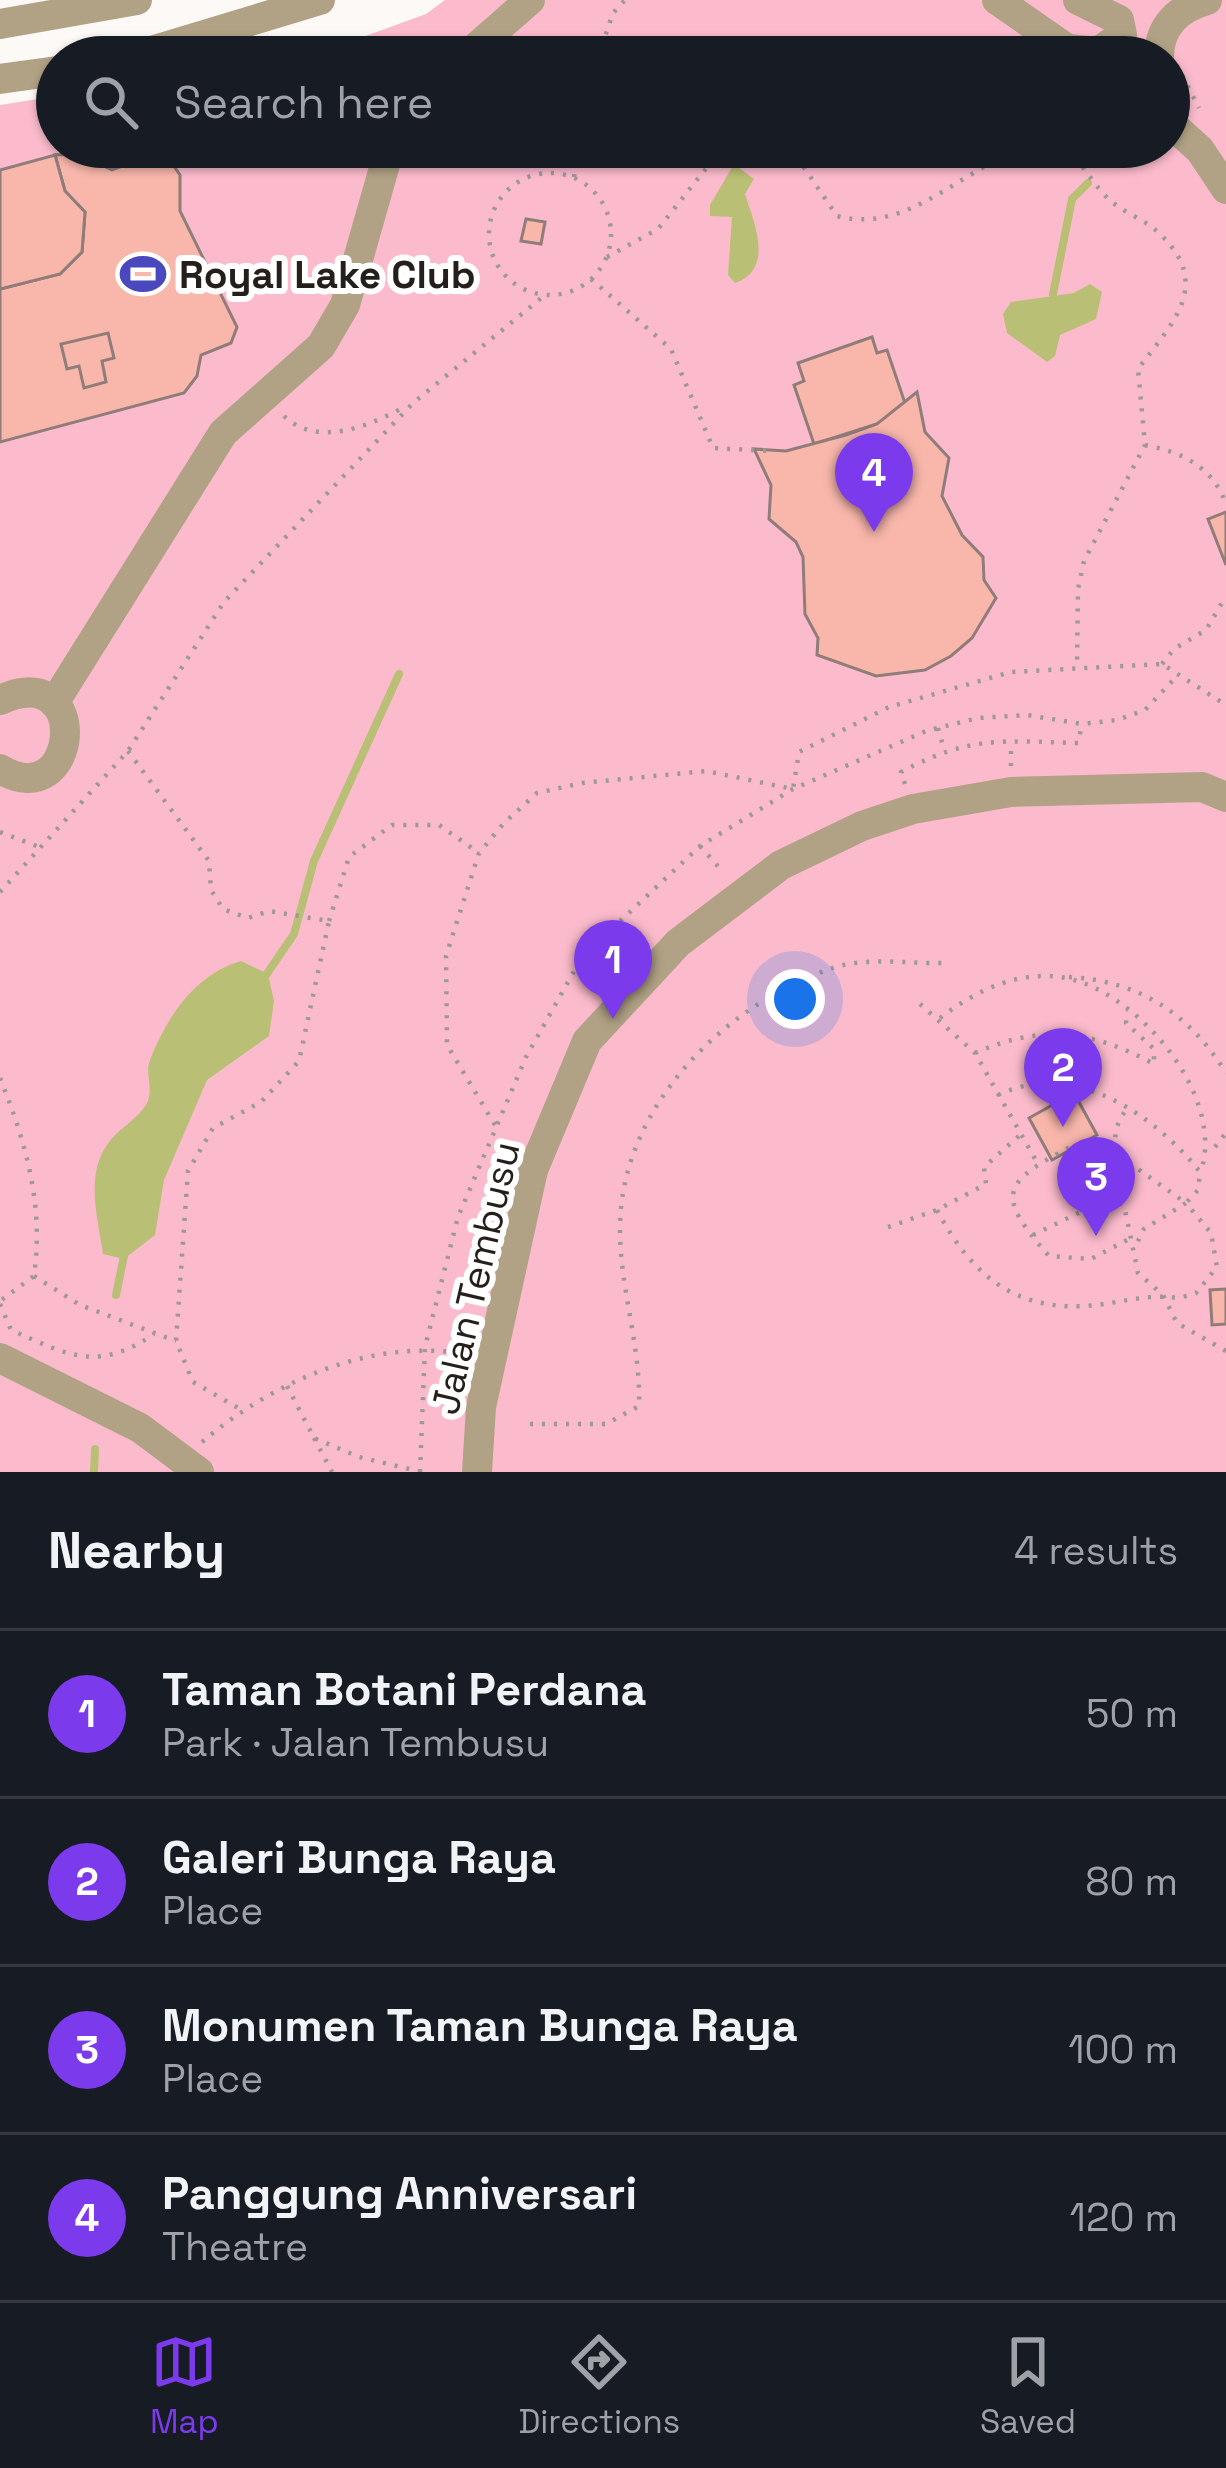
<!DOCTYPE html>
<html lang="en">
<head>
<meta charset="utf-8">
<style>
	:root { --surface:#171b24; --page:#20242c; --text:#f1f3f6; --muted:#9ea1a6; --line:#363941; --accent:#7c3aed }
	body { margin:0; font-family:"Space Grotesk",sans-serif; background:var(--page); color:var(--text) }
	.you { position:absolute; left:795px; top:999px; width:42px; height:42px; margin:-30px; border:9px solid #fff; border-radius:50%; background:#1a73e8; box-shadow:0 0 0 18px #1a73e833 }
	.badge { display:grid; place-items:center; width:78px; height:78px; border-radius:50%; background:var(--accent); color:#fff; font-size:39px; font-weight:700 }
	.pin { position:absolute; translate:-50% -99px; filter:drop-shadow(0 3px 6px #0008) }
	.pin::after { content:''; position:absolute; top:63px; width:42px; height:36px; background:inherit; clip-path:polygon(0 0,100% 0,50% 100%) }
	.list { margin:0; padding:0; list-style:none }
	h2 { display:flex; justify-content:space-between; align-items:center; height:156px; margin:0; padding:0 48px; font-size:51px }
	h2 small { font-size:39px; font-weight:400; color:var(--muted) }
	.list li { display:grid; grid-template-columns:78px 1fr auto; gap:36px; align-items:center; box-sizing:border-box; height:168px; padding:0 48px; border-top:3px solid var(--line) }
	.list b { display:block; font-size:45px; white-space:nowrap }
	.list p { margin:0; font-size:39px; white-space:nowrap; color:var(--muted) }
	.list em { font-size:39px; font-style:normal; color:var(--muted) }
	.icon { flex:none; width:66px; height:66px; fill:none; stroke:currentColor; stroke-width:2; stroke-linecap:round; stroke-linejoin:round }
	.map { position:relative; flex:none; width:1226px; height:1472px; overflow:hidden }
	.search { position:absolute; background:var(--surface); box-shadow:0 3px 9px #0004; left:36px; right:36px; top:36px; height:132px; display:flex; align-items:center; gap:30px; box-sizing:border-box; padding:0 42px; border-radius:66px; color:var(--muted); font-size:45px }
	.sheet { height:828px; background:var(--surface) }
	nav { display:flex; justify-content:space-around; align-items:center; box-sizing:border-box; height:168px; border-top:3px solid var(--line); background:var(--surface); font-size:33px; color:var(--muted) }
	nav a { display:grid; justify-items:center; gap:6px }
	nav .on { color:var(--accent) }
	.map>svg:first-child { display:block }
	.green { fill:#fcbbcd }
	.water { fill:#b9bf74 }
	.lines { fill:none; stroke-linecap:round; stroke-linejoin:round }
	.stream { stroke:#b9bf74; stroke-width:8 }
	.building { fill:#f9b7ac; stroke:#907c79; stroke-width:3 }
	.path { stroke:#9d9896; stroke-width:4.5; stroke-dasharray:3 9; stroke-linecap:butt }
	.minor { stroke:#b1a285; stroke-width:30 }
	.tree { fill:#a77088 }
	.labels { text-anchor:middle; stroke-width:12; stroke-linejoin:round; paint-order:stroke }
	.poi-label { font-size:39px; font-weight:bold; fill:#251f1b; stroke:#fff; text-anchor:start }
	.street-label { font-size:39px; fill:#251f1b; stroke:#fff }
</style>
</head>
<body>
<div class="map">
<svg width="1226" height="1472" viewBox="0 0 1226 1472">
	<rect width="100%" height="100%" fill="#fdf9f7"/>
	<path class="green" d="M445 0H1226V1472H0V105L57 96V147H1169V57H308L426 14Z"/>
	<g class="water">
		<path d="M734 164 754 179 745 194C754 223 775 269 735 283L728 275 732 217 710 216V205Z"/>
		<path d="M1090 284 1102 292 1096 319 1060 335 1055 356 1047 362 1007 333 1003 314 1011 302 1074 293Z"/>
		<path d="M241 961 268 974 274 1001 269 1036 207 1080 164 1180 155 1235 124 1259 103 1254C98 1219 85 1176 107 1145 117 1129 137 1120 146 1105 155 1089 144 1075 150 1060 167 1016 196 974 241 961Z"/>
	</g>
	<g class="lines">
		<g class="stream">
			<path d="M1109 164 1128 147"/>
			<path d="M1053 294 1072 199 1088 183"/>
			<path d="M264 978 294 934 314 861 399 674"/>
			<path d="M116 1295 125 1251"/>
			<path d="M94 1472 95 1449"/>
		</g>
	</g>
	<g class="building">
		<path d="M77 154 112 170 149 156 171 162 180 175V211L237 327 231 343 201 355 197 376 184 393 0 442V289L60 274 82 252 85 212 65 191 55 155Z"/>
		<path d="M55 155 65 191 85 212 82 252 60 274 0 289V170Z"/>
		<path d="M526 219 545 222 541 244 521 241Z"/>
		<path d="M108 333 114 358 102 361 106 382 84 388 79 366 67 369 61 344Z"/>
		<path d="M872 337 877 353 887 350 906 406 877 424 814 444 794 385 804 381 798 363Z"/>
		<path d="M917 392 925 432 949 458 942 496 962 535 983 557 984 580 996 598 972 638 951 656 925 670 876 676 817 655 818 638 805 614 803 557 796 542 769 519 771 485 754 449 786 451 846 435 877 424Z"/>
		<path d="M1226 512V565L1208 519Z"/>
		<path d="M1074 1093 1097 1135 1052 1160 1029 1118Z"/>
		<path d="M1226 1289V1324L1212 1325 1210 1290Z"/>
	</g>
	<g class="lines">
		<g class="path">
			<path d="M598 57 613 13 625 0"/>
			<path d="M1182 75 1199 108"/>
			<path d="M790 147 837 216C913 236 965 161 1034 147"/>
			<path d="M1042 147 1070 152C1085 167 1096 189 1112 202 1127 214 1145 220 1159 233 1214 285 1172 323 1138 369L1145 445 1084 561 1078 589 1077 665"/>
			<circle cx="550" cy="234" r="61"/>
			<path d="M574 177 579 147"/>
			<path d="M607 257 658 229 723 147"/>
			<path d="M591 279 671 349 713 448 771 451"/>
			<path d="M284 416C317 448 370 426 406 406"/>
			<path d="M1145 445C1182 452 1213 467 1226 504"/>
			<path d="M1162 664 1174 649 1206 630 1226 596"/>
			<path d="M938 728 944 749"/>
			<path d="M128 751 209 861 211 890 223 909 248 918 269 911 329 921 299 1061 261 1102 213 1128 188 1171 176 1341 193 1382 240 1409"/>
			<path d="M1011 766V742"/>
			<path d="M905 784 901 772C971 735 1001 741 1078 743L1082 724"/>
			<path d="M0 832 39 847"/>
			<path d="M700 846 724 873"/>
			<path d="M0 892 128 751 224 602 413 403 545 295"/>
			<path d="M329 921 349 857 392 825H439L479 853"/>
			<path d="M1069 977C1139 981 1189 1013 1226 1073"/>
			<path d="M920 1004 975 1053 1038 1164"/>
			<path d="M940 1018C974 992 1015 971 1060 977 1134 987 1226 1094 1201 1171"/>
			<path d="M975 1053C1043 1023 1093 1031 1154 1064V1049L1126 1023 1127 1011"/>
			<path d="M0 1078C26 1143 44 1205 34 1276L0 1301"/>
			<path d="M998 1095C1073 1059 1154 1114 1200 1172L1198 1190 1186 1203 1114 1152 1116 1128 1128 1105"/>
			<path d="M495 1125 447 1045 446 956 479 853 504 823 537 793 582 783 706 771 793 789 799 752 889 707 1011 672 1162 664 1226 705"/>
			<path d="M1215 1147 1226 1133"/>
			<path d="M1090 1167 1114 1152"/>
			<path d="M937 1210C970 1272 1011 1310 1085 1306 1117 1304 1147 1293 1179 1298L1196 1293 1217 1267 1211 1233 1186 1203 1144 1229 1134 1249"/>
			<path d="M888 1227 937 1210 986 1184 984 1167 1020 1135"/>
			<path d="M1033 1235 1109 1198"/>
			<path d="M1127 1240 1091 1259 1049 1256C993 1193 1003 1182 1074 1145L1109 1198 1124 1205 1138 1273 1163 1295 1177 1323 1226 1351"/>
			<path d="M34 1276 80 1305 176 1341"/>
			<path d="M0 1304 11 1330C68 1355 97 1373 154 1334"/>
			<path d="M287 1386 314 1438 359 1457 418 1471"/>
			<path d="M530 1424H606L639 1406C641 1344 619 1287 620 1225 622 1105 727 1002 836 967 868 957 913 964 946 963"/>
			<path d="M314 1438 332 1472"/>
			<path d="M202 1442C274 1381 371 1338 466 1354"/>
			<path d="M420 1472 425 1347 458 1217 526 1057 582 957 700 846 793 789 926 731 978 718 1027 715 1082 724 1117 720 1145 710 1177 676"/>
		</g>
		<g class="minor">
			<path d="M997 0 1079 57"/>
			<path d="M0 24 137 0"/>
			<path d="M1068 49 1098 52 1122 35 1119 20 1078 0"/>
			<path d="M131 57 320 0"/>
			<path d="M465 57 530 0"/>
			<path d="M1159 57C1159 26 1178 8 1207 0"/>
			<path d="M0 79 57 71"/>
			<path d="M1169 122 1200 150 1226 189"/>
			<path d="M0 700C94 657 79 817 0 769"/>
			<path d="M54 703 223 433 321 346 345 305 390 147"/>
			<path d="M0 1358 140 1428 199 1472"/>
			<path d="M477 1472 481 1407 533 1170 587 1041 678 943 781 865 862 826 913 809 1011 792 1202 787 1226 797"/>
		</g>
	</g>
	<circle class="tree" cx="1084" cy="1063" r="10"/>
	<defs>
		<g id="stadium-bare" transform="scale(3.6)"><path d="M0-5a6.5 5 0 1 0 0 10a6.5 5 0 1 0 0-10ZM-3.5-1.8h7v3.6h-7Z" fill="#4948be" stroke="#fff" stroke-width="2.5" paint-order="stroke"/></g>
	</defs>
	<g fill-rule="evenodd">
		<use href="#stadium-bare" x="143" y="274"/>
	</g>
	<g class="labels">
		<g class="poi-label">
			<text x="179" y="288">Royal Lake Club</text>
		</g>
		<g class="street-label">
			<text transform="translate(475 1278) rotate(-77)" y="14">Jalan Tembusu</text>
		</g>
	</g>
</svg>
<div class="you"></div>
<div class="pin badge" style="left:613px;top:1019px">1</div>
<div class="pin badge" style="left:1063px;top:1127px">2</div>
<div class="pin badge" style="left:1096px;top:1236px">3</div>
<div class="pin badge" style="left:874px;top:532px">4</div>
<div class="search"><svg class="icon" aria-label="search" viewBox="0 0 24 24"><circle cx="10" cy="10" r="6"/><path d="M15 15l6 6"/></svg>Search here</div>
</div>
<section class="sheet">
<h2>Nearby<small>4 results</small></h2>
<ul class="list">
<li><span class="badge">1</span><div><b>Taman Botani Perdana</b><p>Park · Jalan Tembusu</p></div><em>50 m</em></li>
<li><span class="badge">2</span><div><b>Galeri Bunga Raya</b><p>Place</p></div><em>80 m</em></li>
<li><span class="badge">3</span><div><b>Monumen Taman Bunga Raya</b><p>Place</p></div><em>100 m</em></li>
<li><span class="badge">4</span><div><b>Panggung Anniversari</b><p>Theatre</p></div><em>120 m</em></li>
</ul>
</section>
<nav>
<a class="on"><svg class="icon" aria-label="map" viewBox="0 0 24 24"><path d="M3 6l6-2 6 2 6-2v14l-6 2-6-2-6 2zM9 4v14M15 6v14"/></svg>Map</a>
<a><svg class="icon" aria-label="directions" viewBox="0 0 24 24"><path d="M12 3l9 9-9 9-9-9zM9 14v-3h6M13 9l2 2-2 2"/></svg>Directions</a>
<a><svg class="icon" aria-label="saved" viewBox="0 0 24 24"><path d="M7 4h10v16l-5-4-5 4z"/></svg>Saved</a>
</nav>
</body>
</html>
